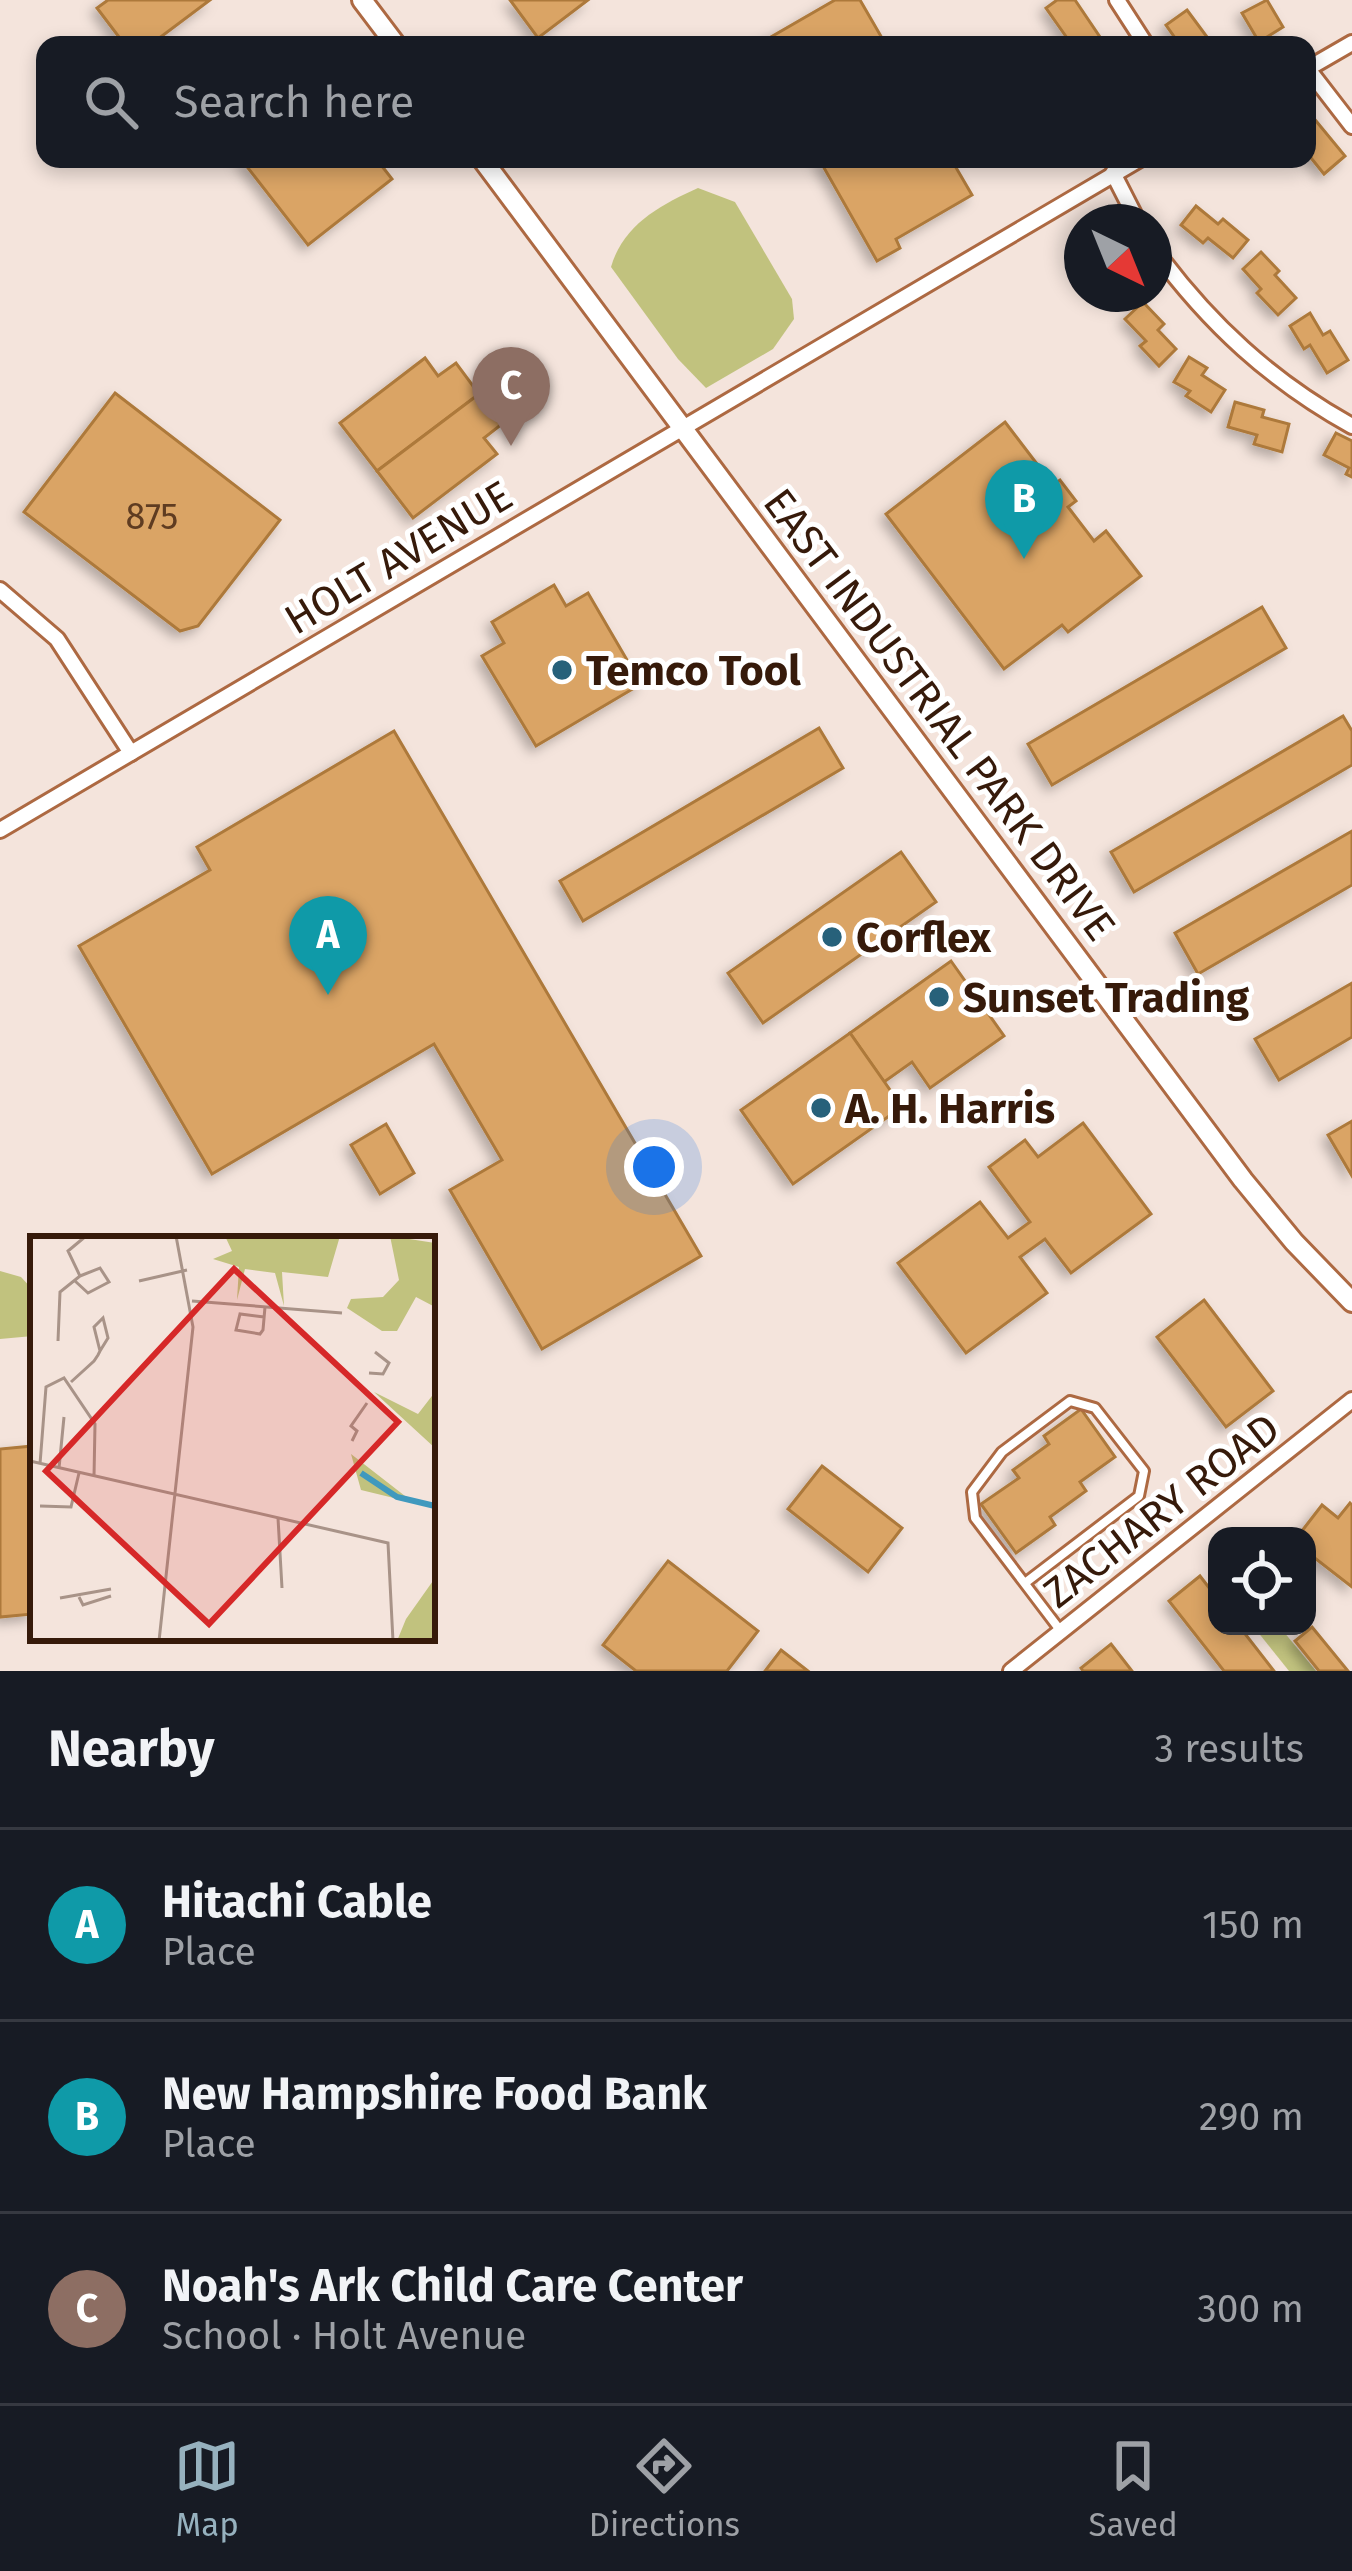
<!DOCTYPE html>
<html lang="en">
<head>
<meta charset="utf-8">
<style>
	:root { --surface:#171b24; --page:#242831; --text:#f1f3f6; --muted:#9ea1a6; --line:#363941; --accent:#96b1be }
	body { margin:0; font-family:"Fira Sans",sans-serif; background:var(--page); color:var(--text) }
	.controls { position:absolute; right:36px; bottom:36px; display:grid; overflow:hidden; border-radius:24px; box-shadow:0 6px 18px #0003 }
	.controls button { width:108px; height:108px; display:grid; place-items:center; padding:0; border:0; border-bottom:3px solid var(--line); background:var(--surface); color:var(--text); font:60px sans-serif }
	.compass { position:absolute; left:1064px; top:204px; width:108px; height:108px; border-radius:50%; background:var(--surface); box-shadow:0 6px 18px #0003; rotate:137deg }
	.you { position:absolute; left:654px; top:1167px; width:42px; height:42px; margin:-30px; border:9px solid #fff; border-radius:50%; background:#1a73e8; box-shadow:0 0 0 18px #1a73e833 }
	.badge { display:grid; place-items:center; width:78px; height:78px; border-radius:50%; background:var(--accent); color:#fff; font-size:39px; font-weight:700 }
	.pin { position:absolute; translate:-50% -99px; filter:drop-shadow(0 3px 6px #0008) }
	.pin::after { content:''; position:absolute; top:63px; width:42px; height:36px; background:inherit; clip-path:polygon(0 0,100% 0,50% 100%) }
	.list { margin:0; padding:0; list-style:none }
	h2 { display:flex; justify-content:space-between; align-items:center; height:156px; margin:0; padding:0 48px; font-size:51px }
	h2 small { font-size:39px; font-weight:400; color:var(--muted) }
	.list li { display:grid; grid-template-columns:78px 1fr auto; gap:36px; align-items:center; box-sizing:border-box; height:192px; padding:0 48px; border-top:3px solid var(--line) }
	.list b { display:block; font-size:45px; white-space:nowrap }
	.list p { margin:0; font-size:39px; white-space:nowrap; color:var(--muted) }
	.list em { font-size:39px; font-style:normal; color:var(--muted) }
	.icon { flex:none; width:66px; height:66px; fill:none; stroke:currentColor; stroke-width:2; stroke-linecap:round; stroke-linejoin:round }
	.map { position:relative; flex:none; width:1352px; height:1671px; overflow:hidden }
	.search { position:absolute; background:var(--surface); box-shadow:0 6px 18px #0003; left:36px; right:36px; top:36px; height:132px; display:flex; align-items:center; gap:30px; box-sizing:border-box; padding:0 42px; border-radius:24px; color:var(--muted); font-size:45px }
	.sheet { height:732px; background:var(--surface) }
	nav { display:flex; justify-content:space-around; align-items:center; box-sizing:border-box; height:168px; border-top:3px solid var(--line); background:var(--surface); font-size:33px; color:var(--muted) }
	nav a { display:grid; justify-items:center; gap:6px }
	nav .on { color:var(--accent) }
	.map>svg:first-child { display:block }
	.green { fill:#c1c27e }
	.building { fill:#daa465; stroke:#ad793a; stroke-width:3; filter:url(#shadow) }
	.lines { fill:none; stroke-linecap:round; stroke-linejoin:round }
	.service-casing { stroke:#ad6942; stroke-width:14 }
	.minor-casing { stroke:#ad6942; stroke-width:20 }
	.tertiary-casing { stroke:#ad6942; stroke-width:24 }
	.service { stroke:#fff; stroke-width:8 }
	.minor { stroke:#fff; stroke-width:14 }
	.tertiary { stroke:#fff; stroke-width:18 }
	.poi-dot { fill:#27617a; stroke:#fff; stroke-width:4.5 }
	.labels { text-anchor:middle; stroke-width:10; stroke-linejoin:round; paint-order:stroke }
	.number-label { font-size:36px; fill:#5f3c21 }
	.street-label { font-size:42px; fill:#361a0a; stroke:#fff }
	.poi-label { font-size:42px; font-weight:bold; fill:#361a0a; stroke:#fff; text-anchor:start }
	.inset-river { fill:none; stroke:#4099be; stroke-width:6 }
	.inset-road { fill:none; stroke:#a89388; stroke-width:3 }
	.view { fill:#d62828; fill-opacity:0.15; stroke:#d62828; stroke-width:6 }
	.inset-edge { fill:none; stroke:#361a0a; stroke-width:6 }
</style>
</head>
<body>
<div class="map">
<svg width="1352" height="1671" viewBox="0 0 1352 1671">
	<defs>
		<filter id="shadow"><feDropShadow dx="-5.5" dy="5.5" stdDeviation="6" flood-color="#0004"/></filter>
	</defs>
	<rect width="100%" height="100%" fill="#f4e4dc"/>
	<g class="green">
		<path d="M698 188 735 202 792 299 794 319 773 349 706 388 678 359 611 267C623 225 660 205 698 188Z"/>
		<path d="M0 1271 21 1277 33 1290V1336L0 1339Z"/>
		<path d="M1253 1626H1279L1316 1671H1289Z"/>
	</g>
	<g class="building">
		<path d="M108 0H210L150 45H125L97 8Z"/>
		<path d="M510 0H588L538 38Z"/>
		<path d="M835 0H860L886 45H757Z"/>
		<path d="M1057 0H1075L1104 43 1072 45 1046 8Z"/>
		<path d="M1267 0 1283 27 1259 42 1242 13Z"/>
		<path d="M1187 10 1213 45H1180L1166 25Z"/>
		<path d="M1307 110 1345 156 1324 174 1307 153Z"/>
		<path d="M241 159H381L378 161 392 179 308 245Z"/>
		<path d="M819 159H951L972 195 896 239 900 248 877 261Z"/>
		<path d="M1196 206 1218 224 1223 219 1248 240 1233 258 1208 238 1203 243 1181 225Z"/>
		<path d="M1261 252 1279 271 1275 275 1296 298 1278 315 1257 293 1261 289 1243 269Z"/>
		<path d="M1143 302 1164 324 1158 330 1176 349 1159 366 1140 346 1146 341 1125 319Z"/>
		<path d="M1310 313 1323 335 1330 331 1348 360 1327 373 1310 345 1304 349 1290 326Z"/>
		<path d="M1189 357 1207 368 1202 375 1225 390 1211 412 1186 396 1190 391 1174 382Z"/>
		<path d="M425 358 438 376 456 363 479 394 377 471 340 423Z"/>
		<path d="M115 393 280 520 198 626 180 631 24 512Z"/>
		<path d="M479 394 502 424 484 438 497 454 413 518 377 471Z"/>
		<path d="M1235 402 1264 410 1262 417 1289 424 1282 452 1254 444 1257 435 1228 427Z"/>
		<path d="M1005 422 1053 485 1060 480 1076 501 1068 507 1094 541 1106 531 1141 576 1068 632 1062 625 1004 669 886 514Z"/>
		<path d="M1336 433 1352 441V477L1346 474 1349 468 1324 455Z"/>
		<path d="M554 585 566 606 588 593 641 684 536 746 482 656 504 643 492 622Z"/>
		<path d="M1262 607 1286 648 1052 785 1028 744Z"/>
		<path d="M1343 716 1352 731V765L1134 892 1111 852Z"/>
		<path d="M819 728 843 768 583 921 560 881Z"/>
		<path d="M394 731 701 1256 542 1349 450 1190 502 1160 434 1044 212 1174 79 946 210 870 197 847Z"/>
		<path d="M1352 831V885L1198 974 1175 933Z"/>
		<path d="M901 852 936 902 763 1023 728 973Z"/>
		<path d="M951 961 1004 1036 930 1088 912 1062 884 1082 850 1033Z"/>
		<path d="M1352 983V1037L1279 1080 1255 1039Z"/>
		<path d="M850 1033 902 1107 793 1184 741 1110Z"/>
		<path d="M1352 1121V1176L1328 1135Z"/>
		<path d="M1083 1123 1151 1214 1071 1273 1045 1239 1020 1257 1047 1293 966 1353 898 1263 980 1202 1008 1238 1030 1222 989 1167 1025 1140 1038 1157Z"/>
		<path d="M386 1124 414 1173 380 1194 351 1145Z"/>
		<path d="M1204 1300 1273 1391 1226 1427 1157 1337Z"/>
		<path d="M1081 1409 1115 1457 1080 1482 1086 1491 1050 1517 1055 1525 1016 1553 981 1504 1019 1478 1013 1470 1049 1444 1044 1436Z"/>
		<path d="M33 1446V1614L0 1617V1449Z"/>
		<path d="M822 1466 902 1528 868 1572 788 1509Z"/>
		<path d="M1350 1503 1352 1505V1587L1307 1552V1536H1298L1322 1505 1338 1518Z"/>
		<path d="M668 1561 758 1631 727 1671H636L603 1645Z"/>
		<path d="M1200 1576 1217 1598V1626H1239L1274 1671H1224L1169 1601Z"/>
		<path d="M1312 1627 1348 1671H1319L1295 1641Z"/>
		<path d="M1111 1644 1132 1671H1083L1081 1668Z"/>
		<path d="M781 1650 808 1671H765Z"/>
	</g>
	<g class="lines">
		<g class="service-casing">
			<path id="service" d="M1025 1583 1139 1496 1144 1471 1095 1408 1070 1401 1002 1452 972 1492 975 1518 1060 1630"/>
		</g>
		<g class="minor-casing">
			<g id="minor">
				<path d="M1117 0 1146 45"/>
				<path d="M1307 69 1352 43"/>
				<path d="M1308 69 1352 126"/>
				<path d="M1113 173 1138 222"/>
				<path d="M1154 249C1209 324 1271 381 1352 426"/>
				<path d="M0 590 57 639 131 753"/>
				<path d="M0 830 1140 159"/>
				<path d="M1011 1671 1352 1400"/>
			</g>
		</g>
		<g class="tertiary-casing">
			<g id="tertiary">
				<path d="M362 0 396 45"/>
				<path d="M482 159 1243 1180 1294 1242 1352 1302"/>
			</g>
		</g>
		<use href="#service" class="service"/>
		<use href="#minor" class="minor"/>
		<use href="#tertiary" class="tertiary"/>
	</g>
	<g class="poi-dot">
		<circle cx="562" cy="670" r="12"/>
		<circle cx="832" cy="937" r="12"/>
		<circle cx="939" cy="997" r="12"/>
		<circle cx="821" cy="1108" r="12"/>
	</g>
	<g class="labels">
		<g class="number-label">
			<text x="152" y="529">875</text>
		</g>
		<g class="street-label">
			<text transform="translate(398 557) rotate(-31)" y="15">HOLT AVENUE</text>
			<text transform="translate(940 714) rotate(53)" y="15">EAST INDUSTRIAL PARK DRIVE</text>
			<text transform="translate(1161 1510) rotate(-38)" y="15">ZACHARY ROAD</text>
		</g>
		<g class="poi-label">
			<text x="586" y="685">Temco Tool</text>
			<text x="856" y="952">Corflex</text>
			<text x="963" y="1012">Sunset Trading</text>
			<text x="845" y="1123">A. H. Harris</text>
		</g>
	</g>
	<g transform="translate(30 1236)">
		<rect width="405" height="405" fill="#f4e4dc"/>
		<path d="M195 0H310L298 41 252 36 254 70 245 37 215 33 207 64 209 31 183 23 202 15ZM360 0 405 7V71L386 61 367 95H352L317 72 321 63 353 61 369 44ZM344 156 388 178 405 156V212ZM321 218 375 260 405 272 331 254ZM405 342V405H367L376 383Z" fill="#c1c27e"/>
		<path class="inset-river" d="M331 237 367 261 405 270"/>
		<path class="inset-road" d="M45 45 58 57 79 46 70 32 50 40M109 45 157 34M162 65 312 77M234 81 210 78 206 94 230 98 233 94 235 71M28 105 30 56 50 40 38 15 56 0M339 137 353 138 359 127 345 116M41 146 64 125 68 119 70 115 78 102 73 82 64 91 70 115M322 205 327 195 321 190 337 167M0 225 358 307 363 405M10 228 16 151 34 142 65 188 64 241M29 232 34 181M10 270 41 271 49 237M248 282 252 352M49 361 53 369 81 360M30 362 81 353M129 405 163 91 146 0"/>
		<path class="view" d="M204 33 368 186 179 388 16 235Z"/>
		<rect width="405" height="405" class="inset-edge"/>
	</g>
</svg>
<div class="controls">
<button><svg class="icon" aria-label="locate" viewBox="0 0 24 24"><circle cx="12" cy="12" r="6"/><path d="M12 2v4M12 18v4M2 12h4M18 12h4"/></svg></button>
</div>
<svg class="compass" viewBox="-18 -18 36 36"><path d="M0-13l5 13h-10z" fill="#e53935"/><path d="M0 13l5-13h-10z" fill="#9ea1a6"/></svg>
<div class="you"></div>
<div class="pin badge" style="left:328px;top:995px;background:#0f9aa8">A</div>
<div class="pin badge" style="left:1024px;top:559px;background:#0f9aa8">B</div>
<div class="pin badge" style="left:511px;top:446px;background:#8d6e63">C</div>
<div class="search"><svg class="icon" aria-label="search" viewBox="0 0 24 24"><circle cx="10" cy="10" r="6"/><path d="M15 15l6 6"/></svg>Search here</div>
</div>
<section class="sheet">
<h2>Nearby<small>3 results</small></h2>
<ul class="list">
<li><span class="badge" style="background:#0f9aa8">A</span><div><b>Hitachi Cable</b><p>Place</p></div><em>150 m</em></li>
<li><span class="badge" style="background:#0f9aa8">B</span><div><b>New Hampshire Food Bank</b><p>Place</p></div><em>290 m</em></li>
<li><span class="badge" style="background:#8d6e63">C</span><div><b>Noah's Ark Child Care Center</b><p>School · Holt Avenue</p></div><em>300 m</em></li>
</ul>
</section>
<nav>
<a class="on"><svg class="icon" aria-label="map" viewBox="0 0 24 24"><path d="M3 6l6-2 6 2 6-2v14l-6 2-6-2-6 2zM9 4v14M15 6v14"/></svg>Map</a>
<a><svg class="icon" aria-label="directions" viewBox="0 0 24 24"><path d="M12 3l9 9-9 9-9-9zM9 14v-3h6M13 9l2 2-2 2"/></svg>Directions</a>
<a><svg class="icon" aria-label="saved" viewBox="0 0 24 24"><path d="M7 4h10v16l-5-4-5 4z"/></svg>Saved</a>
</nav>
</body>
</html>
